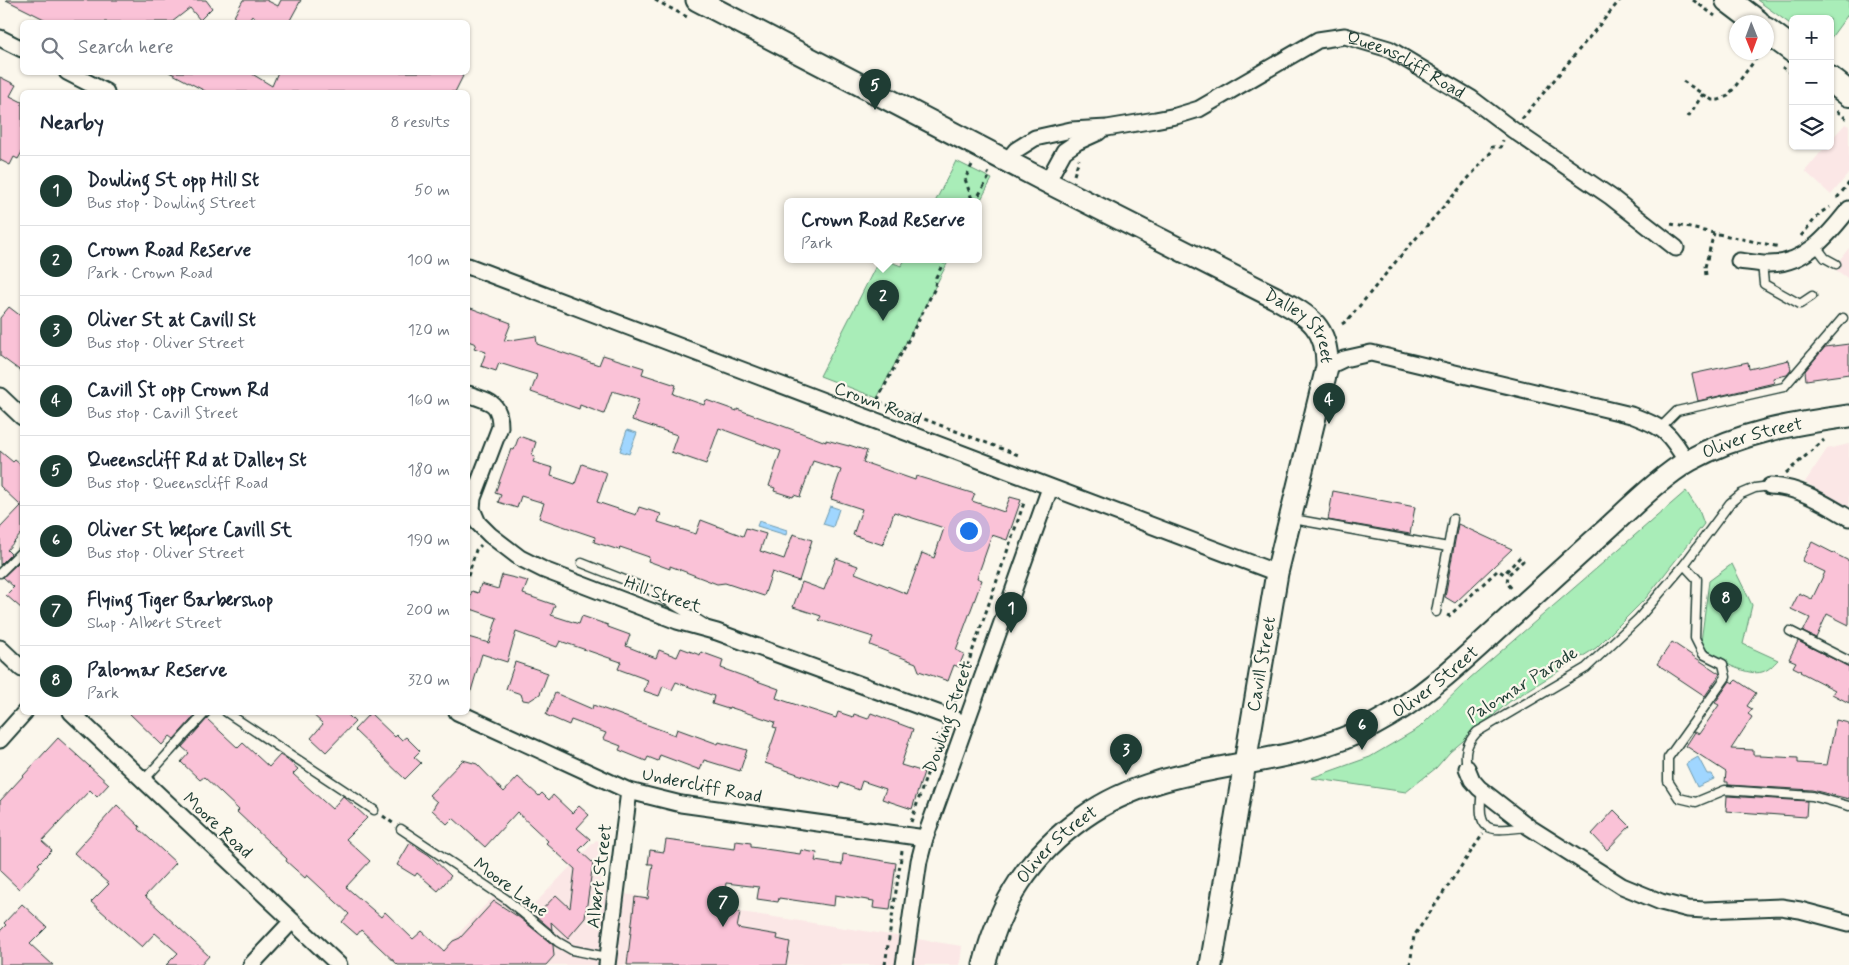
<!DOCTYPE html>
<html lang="en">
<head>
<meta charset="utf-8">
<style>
	:root { --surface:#fff; --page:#f2f2f3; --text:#1f2937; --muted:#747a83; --line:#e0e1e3; --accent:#1f3d34 }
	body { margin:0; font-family:Mynerve,sans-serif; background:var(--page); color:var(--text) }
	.controls { position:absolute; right:15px; top:15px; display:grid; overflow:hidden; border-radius:8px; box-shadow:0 1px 4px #0004 }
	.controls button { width:45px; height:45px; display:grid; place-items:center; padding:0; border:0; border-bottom:1px solid var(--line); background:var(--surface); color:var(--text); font:25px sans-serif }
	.compass { position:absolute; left:1729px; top:15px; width:45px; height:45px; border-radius:50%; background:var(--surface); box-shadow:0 1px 4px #0004; rotate:179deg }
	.you { position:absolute; left:968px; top:530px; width:18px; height:18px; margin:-12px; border:4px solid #fff; border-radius:50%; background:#1a73e8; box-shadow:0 0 0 8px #1a73e833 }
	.badge { display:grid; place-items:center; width:32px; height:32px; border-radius:50%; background:var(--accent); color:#fff; font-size:16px; font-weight:700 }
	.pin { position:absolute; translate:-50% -41px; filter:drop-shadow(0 1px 2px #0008) }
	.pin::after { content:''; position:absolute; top:26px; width:18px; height:15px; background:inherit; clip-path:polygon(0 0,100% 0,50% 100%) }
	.popup { position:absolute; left:784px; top:198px; width:198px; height:65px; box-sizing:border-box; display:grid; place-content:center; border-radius:8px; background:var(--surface); filter:drop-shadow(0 1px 4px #0005); font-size:16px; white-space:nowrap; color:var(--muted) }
	.popup b { font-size:19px; color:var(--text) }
	.popup::after { content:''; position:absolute; left:50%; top:100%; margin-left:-10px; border:10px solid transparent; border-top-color:var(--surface) }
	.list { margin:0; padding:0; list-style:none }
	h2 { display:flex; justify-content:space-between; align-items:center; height:65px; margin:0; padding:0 20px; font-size:21px }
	h2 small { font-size:16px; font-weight:400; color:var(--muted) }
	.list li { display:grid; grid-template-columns:32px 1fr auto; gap:15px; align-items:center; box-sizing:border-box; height:70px; padding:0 20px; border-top:1px solid var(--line) }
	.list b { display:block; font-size:19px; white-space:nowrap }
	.list p { margin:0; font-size:16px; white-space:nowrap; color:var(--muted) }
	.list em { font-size:16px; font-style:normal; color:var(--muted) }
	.icon { flex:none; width:28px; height:28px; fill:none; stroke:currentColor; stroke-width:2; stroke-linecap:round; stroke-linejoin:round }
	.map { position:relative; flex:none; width:1849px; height:965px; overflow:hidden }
	.search { position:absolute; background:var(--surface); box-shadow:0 1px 4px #0004; left:20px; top:20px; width:450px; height:55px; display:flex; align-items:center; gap:12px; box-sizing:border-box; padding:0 18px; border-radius:8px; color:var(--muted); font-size:19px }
	.panel { position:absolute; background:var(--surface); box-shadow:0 1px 4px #0004; left:20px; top:90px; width:450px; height:625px; border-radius:8px }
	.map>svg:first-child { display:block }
	.built { fill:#fbe7e6 }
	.green { fill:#a9edb8; stroke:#649576 }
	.water { fill:#a0d6ff; stroke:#6c99ae }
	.building { fill:#fac2d7; stroke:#1f3d34 }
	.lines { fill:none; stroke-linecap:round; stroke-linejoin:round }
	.lane-casing { stroke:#1f3d34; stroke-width:11 }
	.street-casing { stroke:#1f3d34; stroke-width:19 }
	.secondary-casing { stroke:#1f3d34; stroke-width:25 }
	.primary-casing { stroke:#1f3d34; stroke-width:28 }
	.path { stroke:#1f3d34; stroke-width:3; stroke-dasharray:4 4; stroke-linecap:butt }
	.lane { stroke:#fbf7ec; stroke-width:8 }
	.street { stroke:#fbf7ec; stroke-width:15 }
	.secondary { stroke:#fbf7ec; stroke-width:21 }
	.primary { stroke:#fbf7ec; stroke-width:24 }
	.labels { text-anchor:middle; stroke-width:4.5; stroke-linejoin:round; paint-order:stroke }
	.street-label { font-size:18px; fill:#1f3d34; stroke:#fbf7ec }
</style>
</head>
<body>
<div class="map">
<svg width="1849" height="965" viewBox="0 0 1849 965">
	<rect width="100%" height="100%" fill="#fbf7ec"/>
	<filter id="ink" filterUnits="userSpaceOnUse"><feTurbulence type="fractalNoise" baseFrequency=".02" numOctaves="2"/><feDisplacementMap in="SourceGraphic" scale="10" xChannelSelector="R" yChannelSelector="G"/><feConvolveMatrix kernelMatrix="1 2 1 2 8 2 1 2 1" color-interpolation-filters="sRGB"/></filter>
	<g filter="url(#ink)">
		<g class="built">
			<path d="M1845 124 1849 126V173L1831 195 1805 171 1826 146H1830V141Z"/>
			<path d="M1849 248V279L1833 268Z"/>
			<path d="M1849 444V507L1805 482 1827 449Z"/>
			<path d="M596 840 605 843 599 890 962 946 960 965H429L494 896 523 916Z"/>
		</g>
		<g class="green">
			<path d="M1757 0H1849V13L1830 39V19H1793V26Z"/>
			<path d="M956 161 992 179 978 205V202H935Z"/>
			<path d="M879 260H886L901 266 905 260H949L877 398 820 376Z"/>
			<path d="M1686 491 1700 513 1704 524 1646 598 1596 648 1509 702 1450 752 1436 768 1406 792 1311 778 1370 757 1419 728 1470 678Z"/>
			<path d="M1732 564 1752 605 1743 644 1778 660C1773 665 1769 670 1762 672 1749 676 1722 663 1711 654 1707 651 1704 646 1701 642L1709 581Z"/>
		</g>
		<g class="water">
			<path d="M627 430 637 433 629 454 620 451Z"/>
			<path d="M830 506 839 509 833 527 823 524Z"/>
			<path d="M759 521 787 530 786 535 757 526Z"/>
			<path d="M1698 757 1707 774H1712L1714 779 1697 787 1686 764Z"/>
		</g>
		<g class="building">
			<path d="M6 0H206L212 8 200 20 190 8 172 22H50Z"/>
			<path d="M243 0H266L278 6 281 0H301L289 22H264L252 16 248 22H231Z"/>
			<path d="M169 72H249L272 86 278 72H456L463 76 455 92H207Z"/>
			<path d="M0 77 16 85 10 96 22 102V152L18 159 14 157 10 165 0 160Z"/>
			<path d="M9 307 22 317V372L0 356V318Z"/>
			<path d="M468 307 511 323 504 341 536 336 537 344 599 365 603 355 644 368 642 374 676 385 673 394 704 405 706 400 737 411V409L826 442V440L849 446V445L867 451 863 462 915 480 916 476 975 494 972 501 1004 512 1010 497 1021 500 1007 540 992 535 977 578 982 580 956 650 964 654 959 667 954 665 948 681 919 671 916 663 870 645 873 637 819 620 821 616 793 607 802 582 824 590 836 558 858 566 855 573 907 594 922 553 934 558 944 528 894 512 883 545 853 535 862 509 831 499 841 470 813 461 800 497 794 495 793 497 774 491 775 488 769 486 781 451 719 428 706 464 671 452 677 435 632 420 639 399 612 391 604 414 580 405 579 409 531 392 537 375 499 363 496 371 481 366 486 352 474 348 476 344 468 341Z"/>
			<path d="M1849 344V374L1806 380 1805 371 1825 347Z"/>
			<path d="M1789 360 1791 370 1787 375 1773 378 1774 383 1698 401 1692 374 1748 362 1749 369Z"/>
			<path d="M519 436 536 442 532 455 535 457 533 462 553 468 551 476 575 484 582 464 607 473 597 502 636 515 639 507 661 514 658 522 696 534 701 520 743 536 746 528 766 534 760 551 784 559 793 534 812 540 799 581 772 572 764 596 725 583 717 584 670 566V569L648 561 649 557 620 547 619 550 594 542 595 537 539 518 544 503 521 496 517 508 498 502 501 495 495 493 511 449 514 450Z"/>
			<path d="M0 451 13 462 15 460 22 466V533L7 550 11 554 0 565V528L21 506 0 486Z"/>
			<path d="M1333 491 1415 507 1410 534 1328 520Z"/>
			<path d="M1458 524 1512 549 1455 603 1445 597Z"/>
			<path d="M1812 542 1849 561V625L1827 614 1816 638 1803 632 1810 618 1791 609 1799 593 1812 599 1825 572 1802 561Z"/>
			<path d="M19 562 22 564V609L6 595 14 587 3 577Z"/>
			<path d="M502 575 528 581 523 594 555 605 551 615 579 624 582 616 608 625V627L630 635 626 646 656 658 659 650 677 657 681 648 700 655 701 652 723 660 721 668 779 689 776 698 836 718 838 712 853 717 854 714 868 719 871 713 913 729 901 765 924 772 912 809 882 799 886 789 862 781 859 790 841 783 839 788 765 763 777 728 773 727 775 722 729 707 728 709 712 704 714 696 676 682 672 690 663 686 659 696 644 691 648 680 618 669 621 662 560 641 557 647 516 632 507 662 482 654 471 691H468V637L489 643 497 618 468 608V604L472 591 478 593 481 584 498 589Z"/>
			<path d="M1798 641 1849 667V703L1832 694 1835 690 1800 672 1801 671 1793 667 1796 662 1789 659Z"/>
			<path d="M1672 642 1720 674 1705 696 1657 664Z"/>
			<path d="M515 662 548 673 540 694 529 701 523 700 521 694 506 689Z"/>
			<path d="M1736 680 1756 693 1747 706 1752 709 1748 714 1752 717 1731 749 1753 750V755H1760V756L1798 758V763L1827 765 1836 720 1849 723V799L1812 790 1728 785V782H1725L1726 772 1686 746 1695 732 1699 734 1719 705 1715 703 1730 681 1733 683Z"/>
			<path d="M555 693 592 709 593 705 675 735 677 729 718 744 719 742 747 750 740 771 704 760 700 770 660 755 658 761 648 757 646 761 619 750 621 746 603 739 606 733 571 720 569 725 546 715Z"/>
			<path d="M128 712H198L174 739 170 736 162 745Z"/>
			<path d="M310 712H345L355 722 326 752 311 738 323 724Z"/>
			<path d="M370 713 395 737 397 735 402 740 406 737 420 751 414 757 421 763 405 779 354 730Z"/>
			<path d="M207 719 238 748 243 743 269 767 280 755 286 759 298 769 293 774 332 809 343 796 367 818 346 839 370 861 346 887 381 917 385 912 413 939 422 931 444 951 453 941 460 938 494 901 520 918 553 945 554 956 546 965H398L361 930 357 935 342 922 349 914 307 875 305 878 286 861 287 859 237 812 239 810 204 777 200 780 181 762 189 753 182 747Z"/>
			<path d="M58 738 109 784 97 797 90 790 42 841 52 850 38 864 40 866 19 889 0 871V801Z"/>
			<path d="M463 760 477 764 504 792 518 777 539 796 542 793 549 800 553 795 572 813 579 806 589 815 577 828 590 839 579 850 593 863 585 918 568 938 551 922 552 930 536 916 556 895 570 908 575 869 546 843 548 841 517 812 485 847 453 818 447 824 432 810 437 802 429 795Z"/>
			<path d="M1727 796 1807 801 1806 817 1726 811Z"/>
			<path d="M117 805 140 827 139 829 176 863 145 896 209 956 201 965H166L178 953 155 933 142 947 91 902 109 884 74 853Z"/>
			<path d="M1614 810 1630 826 1607 850 1592 834Z"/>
			<path d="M666 840 735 849 736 841 751 843V847L800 854 801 850 817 853 815 861 842 865 843 854 896 863 890 910 873 908 874 901 835 895 834 906 779 898 778 902 757 899 759 887 726 883 722 909 740 912 737 928 778 935 777 939 790 942 786 965H627L635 897 648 899 653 864H648L650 850 664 852Z"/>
			<path d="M410 843 429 855 451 876 438 891 417 873 415 876 397 865Z"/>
			<path d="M22 904 47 927 30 944 53 965H0V931L6 925 4 923Z"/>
		</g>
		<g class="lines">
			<g class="lane-casing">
				<g id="lane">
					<path d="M1816 246 1825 258 1836 264"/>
					<path d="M1762 263 1764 284 1800 304 1812 296"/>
					<path d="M1661 427 1677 411 1784 387 1843 318"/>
					<path d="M1293 519 1448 547 1436 612"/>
					<path d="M1448 547 1453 519"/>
					<path d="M582 563 650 590 705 624"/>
					<path d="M1684 565 1697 579 1695 638 1703 654 1723 664 1726 677 1668 758V781L1679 798 1696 802 1725 790 1812 796 1849 806"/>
					<path d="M0 573 22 551"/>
					<path d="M1790 631 1849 661"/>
					<path d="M226 712 374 810"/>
					<path d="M1467 768C1464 753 1466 744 1477 732L1586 668 1638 619 1684 565 1730 503 1741 494 1755 488 1770 486"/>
					<path d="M143 781 206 712"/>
					<path d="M1482 790C1476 835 1489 831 1527 827"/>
					<path d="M401 829 506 899 558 942 572 950 607 957"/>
				</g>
			</g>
			<g class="street-casing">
				<g id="street">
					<path d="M0 38 22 49"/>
					<path d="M67 72 106 92"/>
					<path id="s1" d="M1007 161 1016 150 1035 138 1071 130 1107 128 1155 120 1176 116 1199 109 1318 40 1345 36 1389 49 1472 99 1513 130 1611 197 1676 248"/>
					<path d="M1047 182 1064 151 1077 142 1099 132"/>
					<path d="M1739 261C1748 262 1758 264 1767 264 1804 265 1828 236 1849 209"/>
					<path d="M468 266 1277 573"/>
					<path d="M1327 367 1344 359 1371 353 1631 415C1665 428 1668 431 1687 462"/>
					<path d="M468 394C489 402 500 401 500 427L473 498 472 509 478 523 490 535 520 558 544 570 677 621 717 632 965 723"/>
					<path d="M0 396 22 417"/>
					<path d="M1770 486C1799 487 1824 503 1849 518"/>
					<path d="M0 648 22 669"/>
					<path d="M71 712 339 965"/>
					<path d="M457 712 629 791 681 804 925 838"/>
					<path d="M0 740 25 712"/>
					<path d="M1467 768 1472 780 1479 788 1529 827 1622 886 1661 902 1688 909 1705 910 1781 907 1800 910 1849 923"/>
					<path d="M251 965 292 921"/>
					<path d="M607 965 629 791"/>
					<path d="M904 965 919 861 925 838 1050 488"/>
				</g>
			</g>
			<g class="secondary-casing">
				<g id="secondary">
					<path id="s2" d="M697 0 1047 182 1274 297C1308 316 1328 325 1327 367L1277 573 1211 965"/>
					<path id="s3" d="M984 965C1000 902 1030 855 1084 817 1169 756 1283 774 1373 725 1419 701 1458 665 1496 630 1533 596 1570 562 1607 529 1630 508 1663 475 1690 460 1741 432 1792 424 1849 416"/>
				</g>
			</g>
			<g class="primary-casing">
				<g id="primary">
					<path d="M1728 0 1757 22"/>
					<path d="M1766 30 1793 50"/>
					<path d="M1830 79 1849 94"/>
				</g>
			</g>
			<g class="path">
				<path d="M655 0 687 17"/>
				<path d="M1693 0 1715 16"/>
				<path d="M1782 67 1793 75"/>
				<path d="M1683 81 1712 100H1719L1728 96 1761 52"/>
				<path d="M1837 111 1849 121"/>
				<path d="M1688 117 1703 94"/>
				<path d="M1522 119 1620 0"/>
				<path d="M972 165 965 179 973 202"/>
				<path d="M1074 175 1079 159"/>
				<path d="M1837 198 1849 183"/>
				<path d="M975 202 990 175 987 173"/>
				<path d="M1671 224 1780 247"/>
				<path d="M1801 236 1820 213 1830 207"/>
				<path d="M945 260 936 277 935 288 877 401 1021 456"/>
				<path d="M1706 275 1705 267 1714 233"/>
				<path d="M1342 324 1348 320 1398 259 1492 151V147H1501L1503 140"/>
				<path d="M1786 473 1824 440"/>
				<path d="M468 576 476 550 481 545"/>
				<path d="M1447 615 1449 616 1498 570 1504 574 1520 557 1523 561 1508 575 1507 583 1513 590"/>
				<path d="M954 704 1025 500"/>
				<path d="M383 816 394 824"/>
				<path d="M911 822 930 765 944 729"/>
				<path d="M885 965 902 851"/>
				<path d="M1410 965 1414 936 1483 834"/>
			</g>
			<use href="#lane" class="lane"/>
			<use href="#street" class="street"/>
			<use href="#secondary" class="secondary"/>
			<use href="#primary" class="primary"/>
		</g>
	</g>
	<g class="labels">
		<g class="street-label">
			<text dy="6" stroke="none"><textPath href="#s1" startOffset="436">Queenscliff Road</textPath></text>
			<text dy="6" stroke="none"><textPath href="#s2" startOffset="690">Dalley Street</textPath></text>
			<text transform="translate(878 403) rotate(21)" y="6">Crown Road</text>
			<text dy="6" stroke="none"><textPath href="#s3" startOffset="969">Oliver Street</textPath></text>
			<text transform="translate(663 594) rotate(19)" y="6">Hill Street</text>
			<text transform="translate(1261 664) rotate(-80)" y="6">Cavill Street</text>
			<text dy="6" stroke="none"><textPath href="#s3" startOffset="564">Oliver Street</textPath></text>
			<text transform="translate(1522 684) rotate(-32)" y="6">Palomar Parade</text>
			<text transform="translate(948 717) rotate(-71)" y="6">Dowling Street</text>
			<text transform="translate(702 785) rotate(11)" y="6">Undercliff Road</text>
			<text transform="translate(218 825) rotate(43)" y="6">Moore Road</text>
			<text dy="6" stroke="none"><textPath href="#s3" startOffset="144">Oliver Street</textPath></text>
			<text transform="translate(599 876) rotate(-83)" y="6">Albert Street</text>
			<text transform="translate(511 887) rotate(36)" y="6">Moore Lane</text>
		</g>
	</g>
</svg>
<div class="controls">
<button>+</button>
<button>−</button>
<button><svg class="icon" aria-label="layers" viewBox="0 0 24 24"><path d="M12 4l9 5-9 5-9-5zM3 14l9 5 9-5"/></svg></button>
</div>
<svg class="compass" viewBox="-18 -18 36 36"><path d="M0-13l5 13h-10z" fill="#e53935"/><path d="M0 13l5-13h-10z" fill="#747a83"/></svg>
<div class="you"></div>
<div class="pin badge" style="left:1011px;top:633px">1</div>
<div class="pin badge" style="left:883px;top:321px">2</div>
<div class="popup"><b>Crown Road Reserve</b>Park</div>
<div class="pin badge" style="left:1126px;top:775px">3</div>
<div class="pin badge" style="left:1329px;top:424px">4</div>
<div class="pin badge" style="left:875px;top:110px">5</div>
<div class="pin badge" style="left:1362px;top:750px">6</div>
<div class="pin badge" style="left:723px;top:927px">7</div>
<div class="pin badge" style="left:1726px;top:623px">8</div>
<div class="search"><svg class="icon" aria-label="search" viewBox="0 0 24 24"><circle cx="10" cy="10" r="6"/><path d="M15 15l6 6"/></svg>Search here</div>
<section class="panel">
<h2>Nearby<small>8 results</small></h2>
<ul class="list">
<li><span class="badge">1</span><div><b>Dowling St opp Hill St</b><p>Bus stop · Dowling Street</p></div><em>50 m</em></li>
<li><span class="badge">2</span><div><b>Crown Road Reserve</b><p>Park · Crown Road</p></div><em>100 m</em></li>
<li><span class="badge">3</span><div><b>Oliver St at Cavill St</b><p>Bus stop · Oliver Street</p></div><em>120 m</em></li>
<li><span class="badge">4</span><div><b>Cavill St opp Crown Rd</b><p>Bus stop · Cavill Street</p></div><em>160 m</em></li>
<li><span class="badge">5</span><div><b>Queenscliff Rd at Dalley St</b><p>Bus stop · Queenscliff Road</p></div><em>180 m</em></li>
<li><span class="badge">6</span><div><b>Oliver St before Cavill St</b><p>Bus stop · Oliver Street</p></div><em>190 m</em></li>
<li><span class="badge">7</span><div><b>Flying Tiger Barbershop</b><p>Shop · Albert Street</p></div><em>200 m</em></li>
<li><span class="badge">8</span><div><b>Palomar Reserve</b><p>Park</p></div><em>320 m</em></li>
</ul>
</section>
</div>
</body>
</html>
